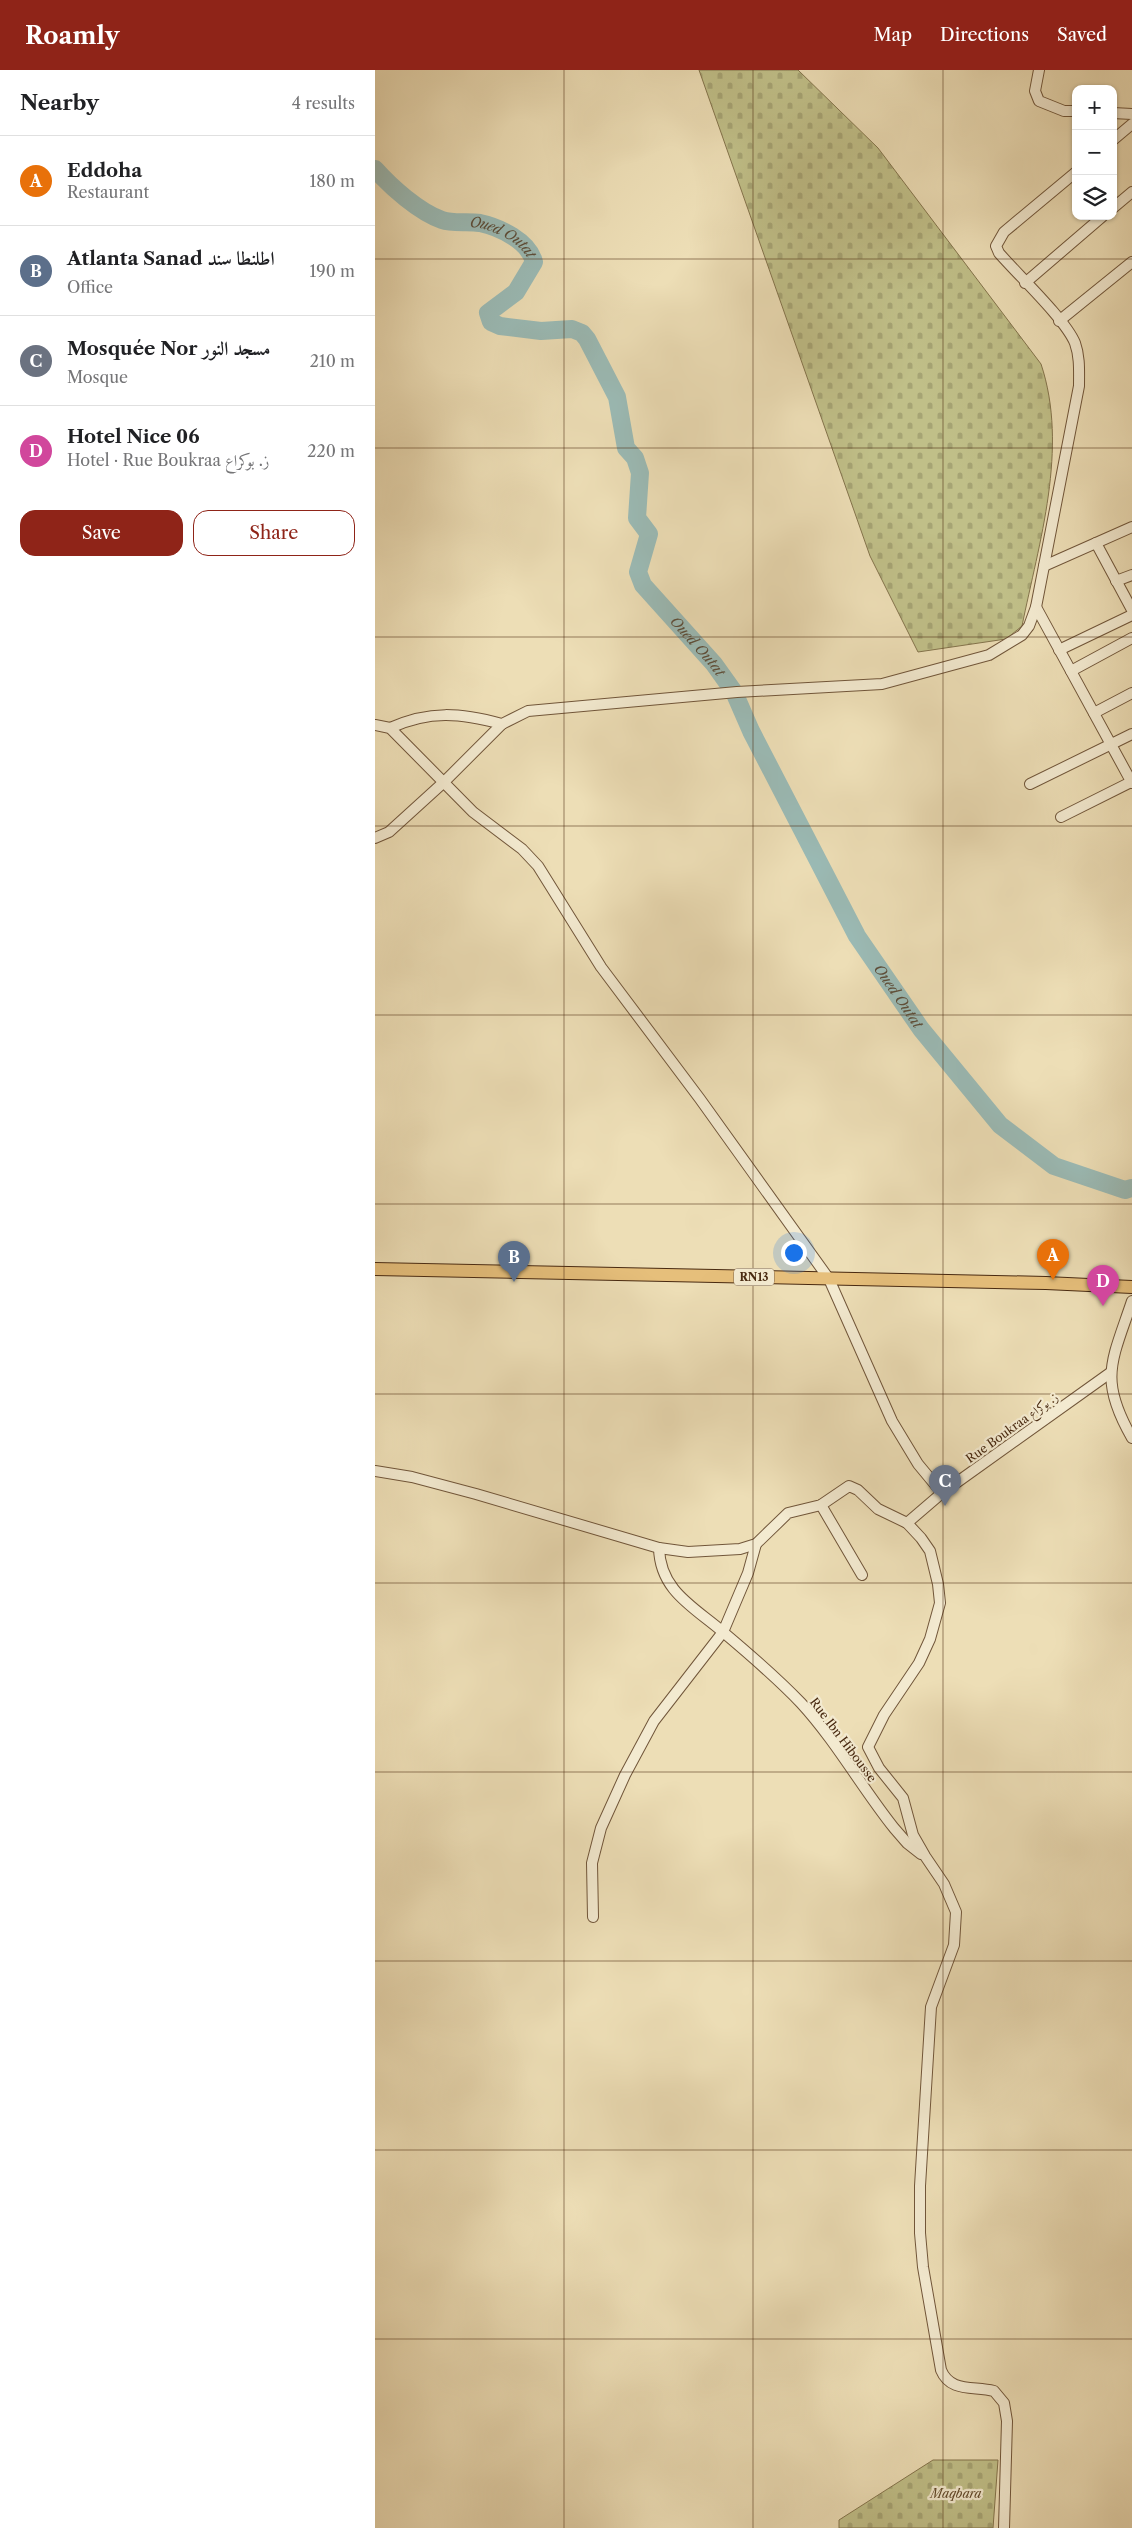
<!DOCTYPE html>
<html lang="en">
<head>
<meta charset="utf-8">
<style>
	:root { --surface:#fff; --page:#f6f6f6; --text:#202124; --muted:#757577; --line:#e0e0e0; --accent:#8f2418 }
	body { margin:0; font-family:"Libre Caslon Text",Amiri,serif; background:var(--page); color:var(--text) }
	.controls { position:absolute; right:15px; top:15px; display:grid; overflow:hidden; border-radius:10px; box-shadow:0 1px 4px #0004 }
	.controls button { width:45px; height:45px; display:grid; place-items:center; padding:0; border:0; border-bottom:1px solid var(--line); background:var(--surface); color:var(--text); font:25px sans-serif }
	.you { position:absolute; left:418px; top:1182px; width:18px; height:18px; margin:-12px; border:4px solid #fff; border-radius:50%; background:#1a73e8; box-shadow:0 0 0 8px #1a73e833 }
	.badge { display:grid; place-items:center; width:32px; height:32px; border-radius:50%; background:var(--accent); color:#fff; font-size:16px; font-weight:700 }
	.pin { position:absolute; translate:-50% -41px; filter:drop-shadow(0 1px 2px #0008) }
	.pin::after { content:''; position:absolute; top:26px; width:18px; height:15px; background:inherit; clip-path:polygon(0 0,100% 0,50% 100%) }
	.list { margin:0; padding:0; list-style:none }
	h2 { display:flex; justify-content:space-between; align-items:center; height:65px; margin:0; padding:0 20px; font-size:21px }
	h2 small { font-size:16px; font-weight:400; color:var(--muted) }
	.list li { display:grid; grid-template-columns:32px 1fr auto; gap:15px; align-items:center; box-sizing:border-box; height:90px; padding:0 20px; border-top:1px solid var(--line) }
	.list b { display:block; font-size:19px; white-space:nowrap }
	.list p { margin:0; font-size:16px; white-space:nowrap; color:var(--muted) }
	.list em { font-size:16px; font-style:normal; color:var(--muted) }
	.actions { display:flex; gap:10px; padding:15px 20px }
	.actions a { flex:1; padding:11px 0; border:1px solid var(--accent); border-radius:15px; text-align:center; font-size:18px; color:var(--accent) }
	.actions .main { background:var(--accent); color:#fff }
	.icon { flex:none; width:28px; height:28px; fill:none; stroke:currentColor; stroke-width:2; stroke-linecap:round; stroke-linejoin:round }
	.map { position:relative; flex:none; width:757px; height:2458px; overflow:hidden }
	header { display:flex; align-items:center; gap:30px; box-sizing:border-box; height:70px; padding:0 25px; background:var(--accent); color:#fff }
	header strong { font-size:24px }
	nav { display:flex; gap:28px; margin-inline-start:auto; font-size:18px }
	main { display:flex }
	aside { flex:1; background:var(--surface) }
	.map>svg:first-child { display:block }
	.cemetery { fill:url(#cemetery-stones); stroke:#84744c }
	.lines { fill:none; stroke-linecap:round; stroke-linejoin:round }
	.river { stroke:#9bbbb6; stroke-width:18 }
	.minor-casing { stroke:#71563a; stroke-width:12 }
	.major-casing { stroke:#482910; stroke-width:14 }
	.minor { stroke:#f3ead0; stroke-width:10 }
	.major { stroke:#e6bf7b; stroke-width:12 }
	.grid { fill:none; stroke:#482910; stroke-width:1; stroke-opacity:0.55 }
	.labels { text-anchor:middle; stroke-width:4.5; stroke-linejoin:round; paint-order:stroke }
	.shield { fill:#f3ead0; stroke:#7b634a; stroke-width:1 }
	.shield-label { font-size:11px; font-weight:bold; fill:#482910 }
	.street-label { font-size:12px; fill:#482910; stroke:#f3ead0 }
	.park-label { font-size:12px; font-style:italic; fill:#604728; stroke:#f3ead0 }
	.water-label { font-size:14px; font-style:italic; fill:#5d4e3a; stroke:#f3ead0 }
</style>
</head>
<body>
<header>
<strong>Roamly</strong>
<nav><a>Map</a><a>Directions</a><a>Saved</a></nav>
</header>
<main>
<aside>
<h2>Nearby<small>4 results</small></h2>
<ul class="list">
<li><span class="badge" style="background:#e8710a">A</span><div><b>Eddoha</b><p>Restaurant</p></div><em>180 m</em></li>
<li><span class="badge" style="background:#5c6f8a">B</span><div><b>Atlanta Sanad اطلنطا سند</b><p>Office</p></div><em>190 m</em></li>
<li><span class="badge" style="background:#6b7280">C</span><div><b>Mosquée Nor مسجد النور</b><p>Mosque</p></div><em>210 m</em></li>
<li><span class="badge" style="background:#d1479c">D</span><div><b>Hotel Nice 06</b><p>Hotel · Rue Boukraa ز. بوكراع</p></div><em>220 m</em></li>
</ul>
<div class="actions"><a class="main">Save</a><a>Share</a></div>
</aside>
<div class="map">
<svg width="757" height="2458" viewBox="0 0 757 2458">
	<defs>
		<pattern id="cemetery-stones" width="16" height="16" patternUnits="userSpaceOnUse" patternTransform="scale(1.25)"><rect width="16" height="16" fill="#c0bf88"/><path d="M2 7V4a2 2 0 0 1 4 0v3zM10 15v-3a2 2 0 0 1 4 0v3z" fill="#a6a474"/></pattern>
	</defs>
	<rect width="100%" height="100%" fill="#eddeb6"/>
	<filter id="stains"><feTurbulence type="fractalNoise" baseFrequency=".004" numOctaves="4"/><feColorMatrix values="0 0 0 0 .2 0 0 0 0 .09 0 0 0 0 .02 0 0 0 .5 -.17"/></filter>
	<radialGradient id="worn" r=".72"><stop offset=".6" stop-color="#630" stop-opacity="0"/><stop offset="1" stop-color="#630" stop-opacity=".3"/></radialGradient>
	<g class="cemetery">
		<path d="M324 0H423L503 78 666 294C694 378 664 472 647 556L631 569 543 582 495 486Z"/>
		<path d="M558 2390H623L618 2458H464V2450Z"/>
	</g>
	<g class="lines">
		<path class="river" id="s1" d="M0 99C16 117 44 142 67 150 78 154 93 151 105 153 124 157 154 171 159 192L141 222 113 243 116 252 125 256 166 261 197 259 207 263 212 269 242 327 251 378 260 388 265 403 262 448 274 464 263 502 268 515 339 594 359 622 376 661 482 866 546 959 625 1055 679 1096 750 1120 757 1118"/>
		<g class="minor-casing">
			<g id="minor">
				<path d="M664 0 660 21 664 31 689 41H701"/>
				<path d="M738 43 757 44"/>
				<path d="M738 70 757 54"/>
				<path d="M738 138 757 122"/>
				<path d="M650 213 728 146"/>
				<path d="M684 251 757 192"/>
				<path d="M721 473 757 540"/>
				<path d="M669 496 757 457"/>
				<path d="M741 511 757 505"/>
				<path d="M661 537 757 713"/>
				<path d="M684 580 757 545"/>
				<path d="M696 601 757 568"/>
				<path d="M719 643 757 623"/>
				<path d="M0 655 15 658 98 742 147 779 163 796 226 897 325 1029 454 1209 517 1351 543 1394 567 1423"/>
				<path d="M15 658C55 640 85 643 127 654L153 641 362 622 507 614 614 585 647 565 654 556 661 537 704 316C704 301 705 287 700 273 690 249 643 205 624 183L621 176 629 162 701 102"/>
				<path d="M655 714 757 664"/>
				<path d="M686 747 756 712"/>
				<path d="M0 768 14 762 69 712 127 654"/>
				<path d="M757 1231C737 1291 723 1309 757 1368"/>
				<path d="M0 1401 37 1407 101 1424 284 1478 313 1482 365 1479 381 1474 413 1443 446 1435 474 1416 483 1420 503 1439 532 1453 546 1468 555 1481 563 1514 565 1533 555 1569 544 1593 509 1645 493 1677 504 1698 528 1728 538 1765 550 1786 569 1814 581 1842 579 1875 556 1937 545 2116V2163L548 2197 566 2300C575 2322 597 2316 619 2321L629 2333 632 2351 629 2458"/>
				<path d="M446 1435 487 1505"/>
				<path d="M532 1453 567 1423 735 1303"/>
				<path d="M284 1478C285 1521 319 1537 348 1562 373 1583 404 1610 426 1633 461 1671 487 1718 519 1758L532 1773 546 1784"/>
				<path d="M218 1847 217 1793 226 1758 250 1705 279 1651 348 1562 373 1503 381 1474"/>
			</g>
		</g>
		<g class="major-casing">
			<path id="major" d="M0 1199 671 1213 757 1217"/>
		</g>
		<use href="#minor" class="minor"/>
		<use href="#major" class="major"/>
	</g>
	<path class="grid" d="M189 0V2458M378 0V2458M568 0V2458M0 189H757M0 378H757M0 567H757M0 756H757M0 945H757M0 1134H757M0 1324H757M0 1513H757M0 1702H757M0 1891H757M0 2080H757M0 2269H757"/>
	<g class="labels">
		<rect class="shield" x="359" y="1198.5" width="40" height="17" rx="4"/>
		<g class="shield-label">
			<text x="379" y="1211">RN13</text>
		</g>
		<g class="street-label">
			<text transform="translate(637 1358) rotate(-36)" y="4">Rue Boukraa ز. بوكراع</text>
			<text transform="translate(468 1670) rotate(53)" y="4">Rue Ibn Hibousse</text>
		</g>
		<g class="park-label">
			<text x="581" y="2428">Maqbara</text>
		</g>
		<g class="water-label">
			<text dy="5" stroke="none"><textPath href="#s1" startOffset="150">Oued Outat</textPath></text>
			<text dy="5" stroke="none"><textPath href="#s1" startOffset="720">Oued Outat</textPath></text>
			<text dy="5" stroke="none"><textPath href="#s1" startOffset="1125">Oued Outat</textPath></text>
		</g>
	</g>
	<rect width="100%" height="100%" filter="url(#stains)"/>
	<rect width="100%" height="100%" fill="url(#worn)"/>
</svg>
<div class="controls">
<button>+</button>
<button>−</button>
<button><svg class="icon" aria-label="layers" viewBox="0 0 24 24"><path d="M12 4l9 5-9 5-9-5zM3 14l9 5 9-5"/></svg></button>
</div>
<div class="you"></div>
<div class="pin badge" style="left:678px;top:1210px;background:#e8710a">A</div>
<div class="pin badge" style="left:139px;top:1212px;background:#5c6f8a">B</div>
<div class="pin badge" style="left:570px;top:1436px;background:#6b7280">C</div>
<div class="pin badge" style="left:728px;top:1236px;background:#d1479c">D</div>
</div>
</main>
</body>
</html>
